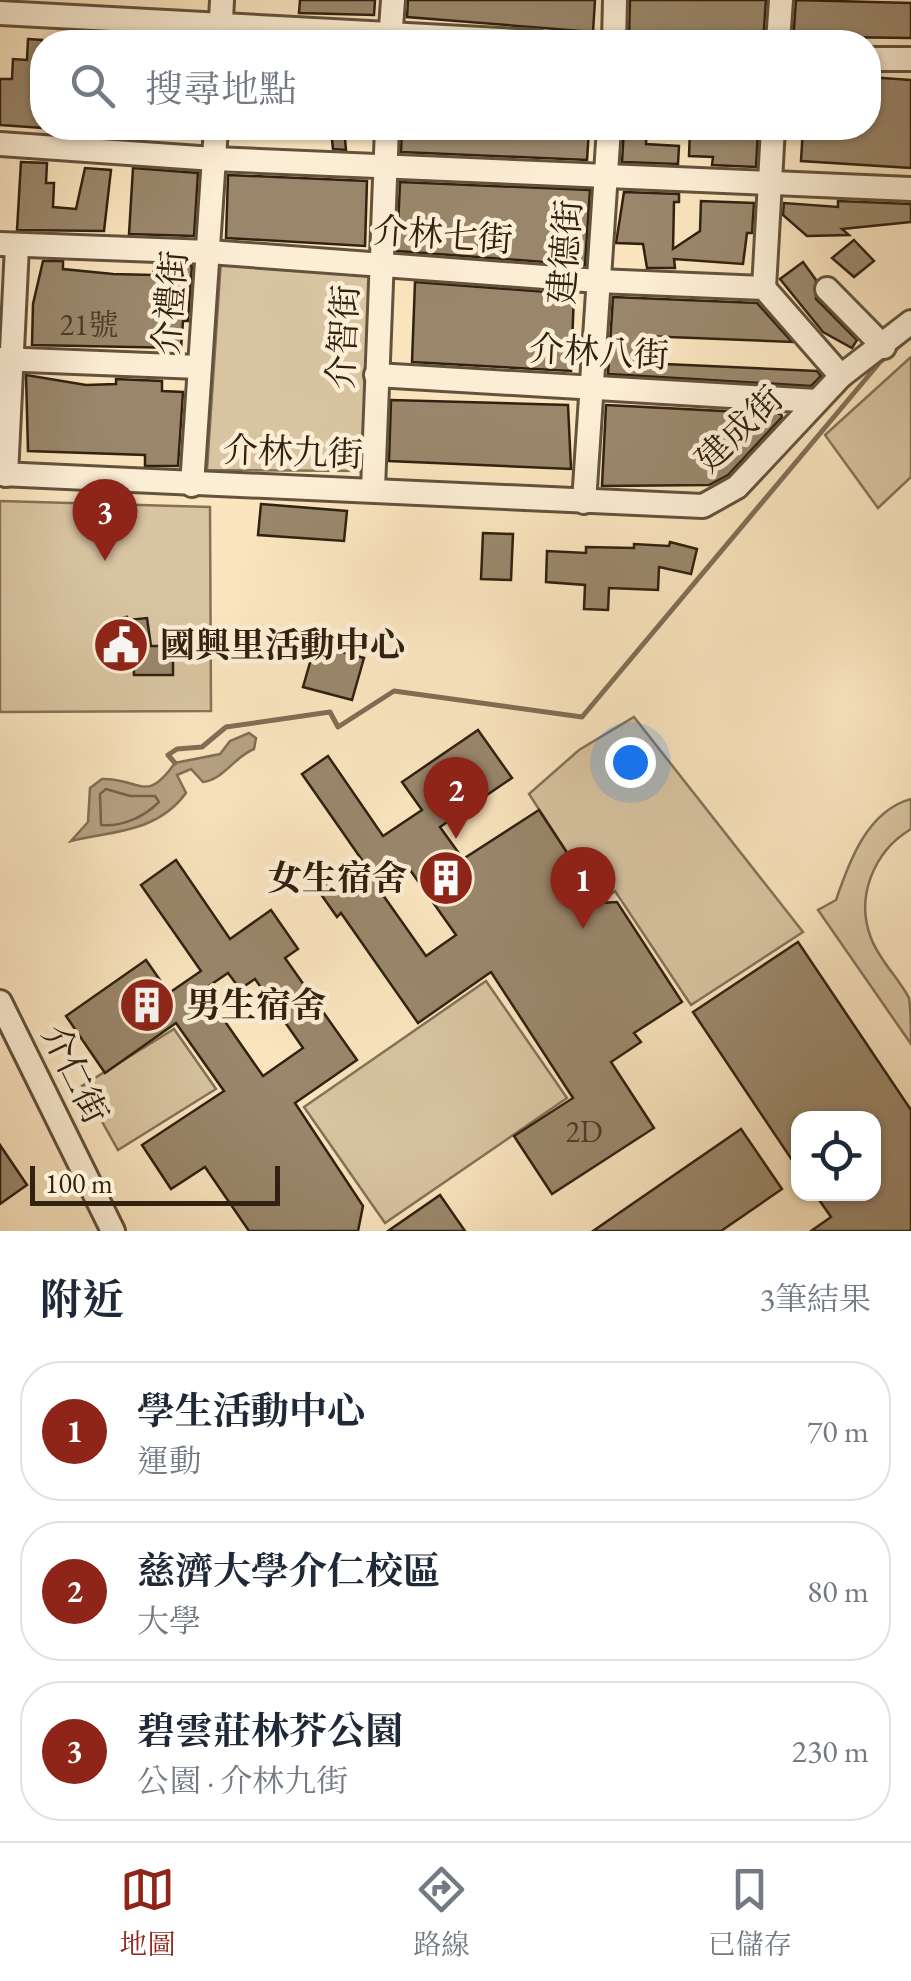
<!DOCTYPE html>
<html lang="zh-TW">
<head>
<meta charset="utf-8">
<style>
	:root { --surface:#fff; --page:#f2f2f3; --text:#1f2937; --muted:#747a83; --line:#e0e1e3; --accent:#8f2418 }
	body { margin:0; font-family:"EB Garamond","Noto Serif TC",serif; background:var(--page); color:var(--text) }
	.controls { position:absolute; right:30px; bottom:30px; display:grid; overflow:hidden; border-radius:20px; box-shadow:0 2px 8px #0004 }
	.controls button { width:90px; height:90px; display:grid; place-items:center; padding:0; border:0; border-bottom:2px solid var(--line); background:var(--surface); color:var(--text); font:50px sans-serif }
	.scale { position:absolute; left:30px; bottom:25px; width:250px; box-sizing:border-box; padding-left:10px; border:5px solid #312110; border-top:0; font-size:28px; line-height:35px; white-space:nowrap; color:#312110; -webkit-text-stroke:8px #fceed5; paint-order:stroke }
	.you { position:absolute; left:630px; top:762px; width:35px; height:35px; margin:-25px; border:8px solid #fff; border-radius:50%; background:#1a73e8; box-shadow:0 0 0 15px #1a73e833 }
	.badge { display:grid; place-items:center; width:65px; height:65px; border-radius:50%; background:var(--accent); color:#fff; font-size:32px; font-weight:700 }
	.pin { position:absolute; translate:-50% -82px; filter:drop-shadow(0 2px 5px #0008) }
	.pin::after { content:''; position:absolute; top:52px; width:35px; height:30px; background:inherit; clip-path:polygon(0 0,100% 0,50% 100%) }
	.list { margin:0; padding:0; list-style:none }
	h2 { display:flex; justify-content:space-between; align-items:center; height:130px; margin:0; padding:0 40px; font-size:42px }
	h2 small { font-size:32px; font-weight:400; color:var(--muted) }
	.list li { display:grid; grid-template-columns:65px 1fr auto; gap:30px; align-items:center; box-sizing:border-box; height:140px; margin:0 20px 20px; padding:0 20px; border:2px solid var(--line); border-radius:40px }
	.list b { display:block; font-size:38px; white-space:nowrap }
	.list p { margin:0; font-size:32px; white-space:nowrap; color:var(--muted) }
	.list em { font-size:32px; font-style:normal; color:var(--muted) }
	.icon { flex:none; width:55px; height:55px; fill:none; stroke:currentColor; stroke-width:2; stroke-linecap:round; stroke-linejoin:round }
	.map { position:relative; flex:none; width:911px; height:1231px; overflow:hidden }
	.search { position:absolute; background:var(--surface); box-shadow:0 2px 8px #0004; left:30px; right:30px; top:30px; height:110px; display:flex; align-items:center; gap:25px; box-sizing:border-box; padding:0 35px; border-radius:40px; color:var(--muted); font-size:38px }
	.sheet { height:610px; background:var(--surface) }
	nav { display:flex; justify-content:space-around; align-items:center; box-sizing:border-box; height:140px; border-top:2px solid var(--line); background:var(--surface); font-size:28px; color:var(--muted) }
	nav a { display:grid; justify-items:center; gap:5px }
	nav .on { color:var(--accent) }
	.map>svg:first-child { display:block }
	.green { fill:#d8c4a1; stroke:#847258; stroke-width:2.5 }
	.water { fill:#b6a284; stroke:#816e56; stroke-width:2.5 }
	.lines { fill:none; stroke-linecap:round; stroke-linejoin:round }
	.shore { stroke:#74624a; stroke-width:2.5 }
	.stream { stroke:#816e56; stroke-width:5 }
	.building { fill:#9a876b; stroke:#312110; stroke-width:2.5; fill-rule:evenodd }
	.minor-casing { stroke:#63523c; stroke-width:28 }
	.minor { stroke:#fceed5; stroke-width:22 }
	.labels { text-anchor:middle; stroke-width:9; stroke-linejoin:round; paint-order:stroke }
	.number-label { font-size:30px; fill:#4b3a27 }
	.street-label { font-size:35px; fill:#312110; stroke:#fceed5 }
	.poi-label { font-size:35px; font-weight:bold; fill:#312110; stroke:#fceed5; text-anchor:start }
</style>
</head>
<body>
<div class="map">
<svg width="911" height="1231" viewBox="0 0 911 1231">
	<rect width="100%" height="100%" fill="#fae5bf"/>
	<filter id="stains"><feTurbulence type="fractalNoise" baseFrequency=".002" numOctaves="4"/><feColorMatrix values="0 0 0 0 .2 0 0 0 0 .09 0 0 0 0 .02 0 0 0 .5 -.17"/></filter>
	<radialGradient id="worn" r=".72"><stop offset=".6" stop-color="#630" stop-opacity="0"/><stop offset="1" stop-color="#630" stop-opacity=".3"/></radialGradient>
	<g class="green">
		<path d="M221 260 375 270 367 471 207 470Z"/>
		<path d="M911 357V477L878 508 825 435Z"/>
		<path d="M0 501 210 507 211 711 0 712Z"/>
		<path d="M634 717 803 932 691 1005 615 891 600 903 529 794 579 750Z"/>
		<path d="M911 799V829C874 851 855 897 871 938 879 960 898 977 909 998 911 1010 911 1031 911 1044L818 910 836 900C849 862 867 811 911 799Z"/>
		<path d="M486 981 567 1098 385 1223 304 1107Z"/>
		<path d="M174 1029 216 1089 118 1150 82 1086Z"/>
	</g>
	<path class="water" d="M249 733 256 738 254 749C234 757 223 780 203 782L191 769 177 775 186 793C157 833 111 831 71 841L88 822 90 788 102 779C141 778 145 805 175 763L220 754 230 741Z"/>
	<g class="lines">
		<path class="shore" d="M106 789 130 796H155L159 802C144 817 122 827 101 825L100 794Z"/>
		<path class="stream" d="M175 763 168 755 177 749 202 747 226 727 330 712 338 727 394 691 582 717 880 362 911 336"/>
	</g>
	<g class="building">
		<path d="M300 0H375L374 15 299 13Z"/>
		<path d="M408 0H595L593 32 407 17Z"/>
		<path d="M630 0H766L763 42 629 38Z"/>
		<path d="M796 0 911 3V38L834 37V42H793Z"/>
		<path d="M28 39 42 40V128L0 125V79H12L13 59 27 60Z"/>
		<path d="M868 77 911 80V168L801 161 803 128H868Z"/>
		<path d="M344 128 346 150 333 149 331 130Z"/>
		<path d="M402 128H581L589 130 587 160 401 152Z"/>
		<path d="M624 128H647L646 144 679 146 678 164 622 162Z"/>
		<path d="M690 128 758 131 756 167 712 165 713 157 689 156Z"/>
		<path d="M21 162 47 163 46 183H54L53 207 76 209 85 168 111 170 104 231 17 230Z"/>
		<path d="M133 168 198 173 194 236 129 234Z"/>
		<path d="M228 175 367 181 365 246 226 238Z"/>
		<path d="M400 182 590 190 585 265 397 251Z"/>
		<path d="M624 192 679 194V202H674L673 249 700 231 701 201 754 203 752 233H747L743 264 674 259 675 268H647L643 244 616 243Z"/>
		<path d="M838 201 911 204V222L842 229 849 235 807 236 783 215 784 203 838 207Z"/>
		<path d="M854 240 874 261 854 277 832 258Z"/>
		<path d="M43 261H63V269L113 274 153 275 154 265 192 266 188 321H183L181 348 32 345 33 304Z"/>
		<path d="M803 262 816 280V299L857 340 852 348 823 332 780 279Z"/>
		<path d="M415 282 574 294 571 371 412 362Z"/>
		<path d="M613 297 757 303 792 342 644 336 643 363 817 371 821 376 811 386 608 374Z"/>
		<path d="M26 375 86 385 116 384V379L162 381V391L183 392 178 466H145V455L28 451Z"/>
		<path d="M391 400 568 405 571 469 389 461Z"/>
		<path d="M606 405 781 414 782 417 728 475 709 485 602 486Z"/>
		<path d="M261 504 347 511 344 541 258 535Z"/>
		<path d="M483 533 513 534 511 580 481 579Z"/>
		<path d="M670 542 697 549 691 574 659 567 658 590 609 588 608 610 584 609 585 585 546 582 547 551 586 553V547L634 548V544L669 546Z"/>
		<path d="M127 617 128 620 147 618 151 646H173V675H134L133 635 115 638 112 619Z"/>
		<path d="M315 645 364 658 352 700 303 687Z"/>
		<path d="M478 730 512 778 440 827 463 859 539 810 600 903 617 902 682 1002 634 1033 641 1042 611 1062 654 1128 552 1194 514 1136 573 1098 491 972 418 1023 341 913 337 917 318 890 362 860 302 774 328 756 383 836 422 810 402 782ZM408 867 456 935 426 956 378 888Z"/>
		<path d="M176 860 230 939 271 910 298 949 285 958 357 1060 295 1103 363 1206 358 1231H249L205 1167 171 1189 142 1145 224 1091 176 1023 105 1073 66 1016 146 960 169 993 201 971 141 885ZM228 973 240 989 255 979 303 1048 263 1076 203 990Z"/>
		<path d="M798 942 911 1110V1231H811L831 1217 815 1194H874V1118H798V1169L693 1012Z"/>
		<path d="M741 1129 782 1189 721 1231H593Z"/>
		<path d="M0 1145 27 1185 0 1204Z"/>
		<path d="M440 1195 465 1231H388Z"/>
	</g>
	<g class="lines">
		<g class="minor-casing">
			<g id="minor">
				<path d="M0 13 537 42"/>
				<path d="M220 39 222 0"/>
				<path d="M390 42 393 0"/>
				<path d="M614 42 615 0"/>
				<path d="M778 42 781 0"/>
				<path d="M868 59H911"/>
				<path d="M0 144 214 159 911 189"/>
				<path d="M0 244 209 252 598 281 764 288 841 376"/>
				<path d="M764 288 773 128"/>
				<path d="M827 289 884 347"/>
				<path d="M0 359 199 367"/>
				<path d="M376 375 817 401"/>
				<path d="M0 474 703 506 737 487 841 376 911 322"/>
				<path d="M6 475 17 246"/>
				<path d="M192 485 216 128"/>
				<path d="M373 489 387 128"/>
				<path d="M584 502 609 128"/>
				<path d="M0 1002 113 1231"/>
			</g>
		</g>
		<use href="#minor" class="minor"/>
	</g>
	<defs>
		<g id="civic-disc" transform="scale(2.875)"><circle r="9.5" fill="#8f2418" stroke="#fceed5"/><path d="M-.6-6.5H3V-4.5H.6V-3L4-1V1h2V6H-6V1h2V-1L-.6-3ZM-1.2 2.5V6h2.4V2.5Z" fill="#fff"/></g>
		<g id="building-disc" transform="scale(2.875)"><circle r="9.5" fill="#8f2418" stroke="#fceed5"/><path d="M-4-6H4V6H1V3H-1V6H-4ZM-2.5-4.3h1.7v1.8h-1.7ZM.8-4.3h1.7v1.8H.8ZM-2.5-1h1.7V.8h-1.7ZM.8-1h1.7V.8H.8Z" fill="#fff"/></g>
	</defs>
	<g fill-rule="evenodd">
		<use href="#civic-disc" x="121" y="645"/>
		<use href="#building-disc" x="446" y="878"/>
		<use href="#building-disc" x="147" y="1005"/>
	</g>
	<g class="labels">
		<g class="number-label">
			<text x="89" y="335">21號</text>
			<text x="584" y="1142">2D</text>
		</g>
		<g class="street-label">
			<text transform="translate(443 235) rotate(4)" y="12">介林七街</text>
			<text transform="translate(565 252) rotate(-86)" y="12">建德街</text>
			<text transform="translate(170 303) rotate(-85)" y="12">介禮街</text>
			<text transform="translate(343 337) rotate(-87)" y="12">介智街</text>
			<text transform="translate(599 352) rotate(3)" y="12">介林八街</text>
			<text transform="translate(739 429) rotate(-44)" y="12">建成街</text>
			<text transform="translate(293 452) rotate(2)" y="12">介林九街</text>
			<text transform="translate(75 1074) rotate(64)" y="12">介仁街</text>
		</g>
		<g class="poi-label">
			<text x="160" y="657">國興里活動中心</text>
			<text x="407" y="890" text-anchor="end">女生宿舍</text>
			<text x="186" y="1017">男生宿舍</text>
		</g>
	</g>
	<rect width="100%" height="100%" filter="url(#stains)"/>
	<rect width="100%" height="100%" fill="url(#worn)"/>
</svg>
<div class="controls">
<button><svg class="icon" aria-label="locate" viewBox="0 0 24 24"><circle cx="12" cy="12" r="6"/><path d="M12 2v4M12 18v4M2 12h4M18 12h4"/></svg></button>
</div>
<div class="scale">100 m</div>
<div class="you"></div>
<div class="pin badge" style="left:583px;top:929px">1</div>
<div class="pin badge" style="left:456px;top:839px">2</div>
<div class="pin badge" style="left:105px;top:561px">3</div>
<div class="search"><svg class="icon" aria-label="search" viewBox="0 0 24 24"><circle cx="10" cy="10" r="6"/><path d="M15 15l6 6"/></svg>搜尋地點</div>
</div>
<section class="sheet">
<h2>附近<small>3筆結果</small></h2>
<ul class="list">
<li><span class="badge">1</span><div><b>學生活動中心</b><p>運動</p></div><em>70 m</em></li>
<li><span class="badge">2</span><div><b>慈濟大學介仁校區</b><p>大學</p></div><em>80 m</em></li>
<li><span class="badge">3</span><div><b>碧雲莊林芥公園</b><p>公園 · 介林九街</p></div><em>230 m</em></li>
</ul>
</section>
<nav>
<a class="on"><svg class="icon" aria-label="map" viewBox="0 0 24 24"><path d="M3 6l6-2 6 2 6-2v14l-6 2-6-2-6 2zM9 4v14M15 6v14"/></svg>地圖</a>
<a><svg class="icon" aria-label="directions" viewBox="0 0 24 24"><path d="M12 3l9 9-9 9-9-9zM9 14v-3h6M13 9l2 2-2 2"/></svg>路線</a>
<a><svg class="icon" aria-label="saved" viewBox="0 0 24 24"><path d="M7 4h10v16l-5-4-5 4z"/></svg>已儲存</a>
</nav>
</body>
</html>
